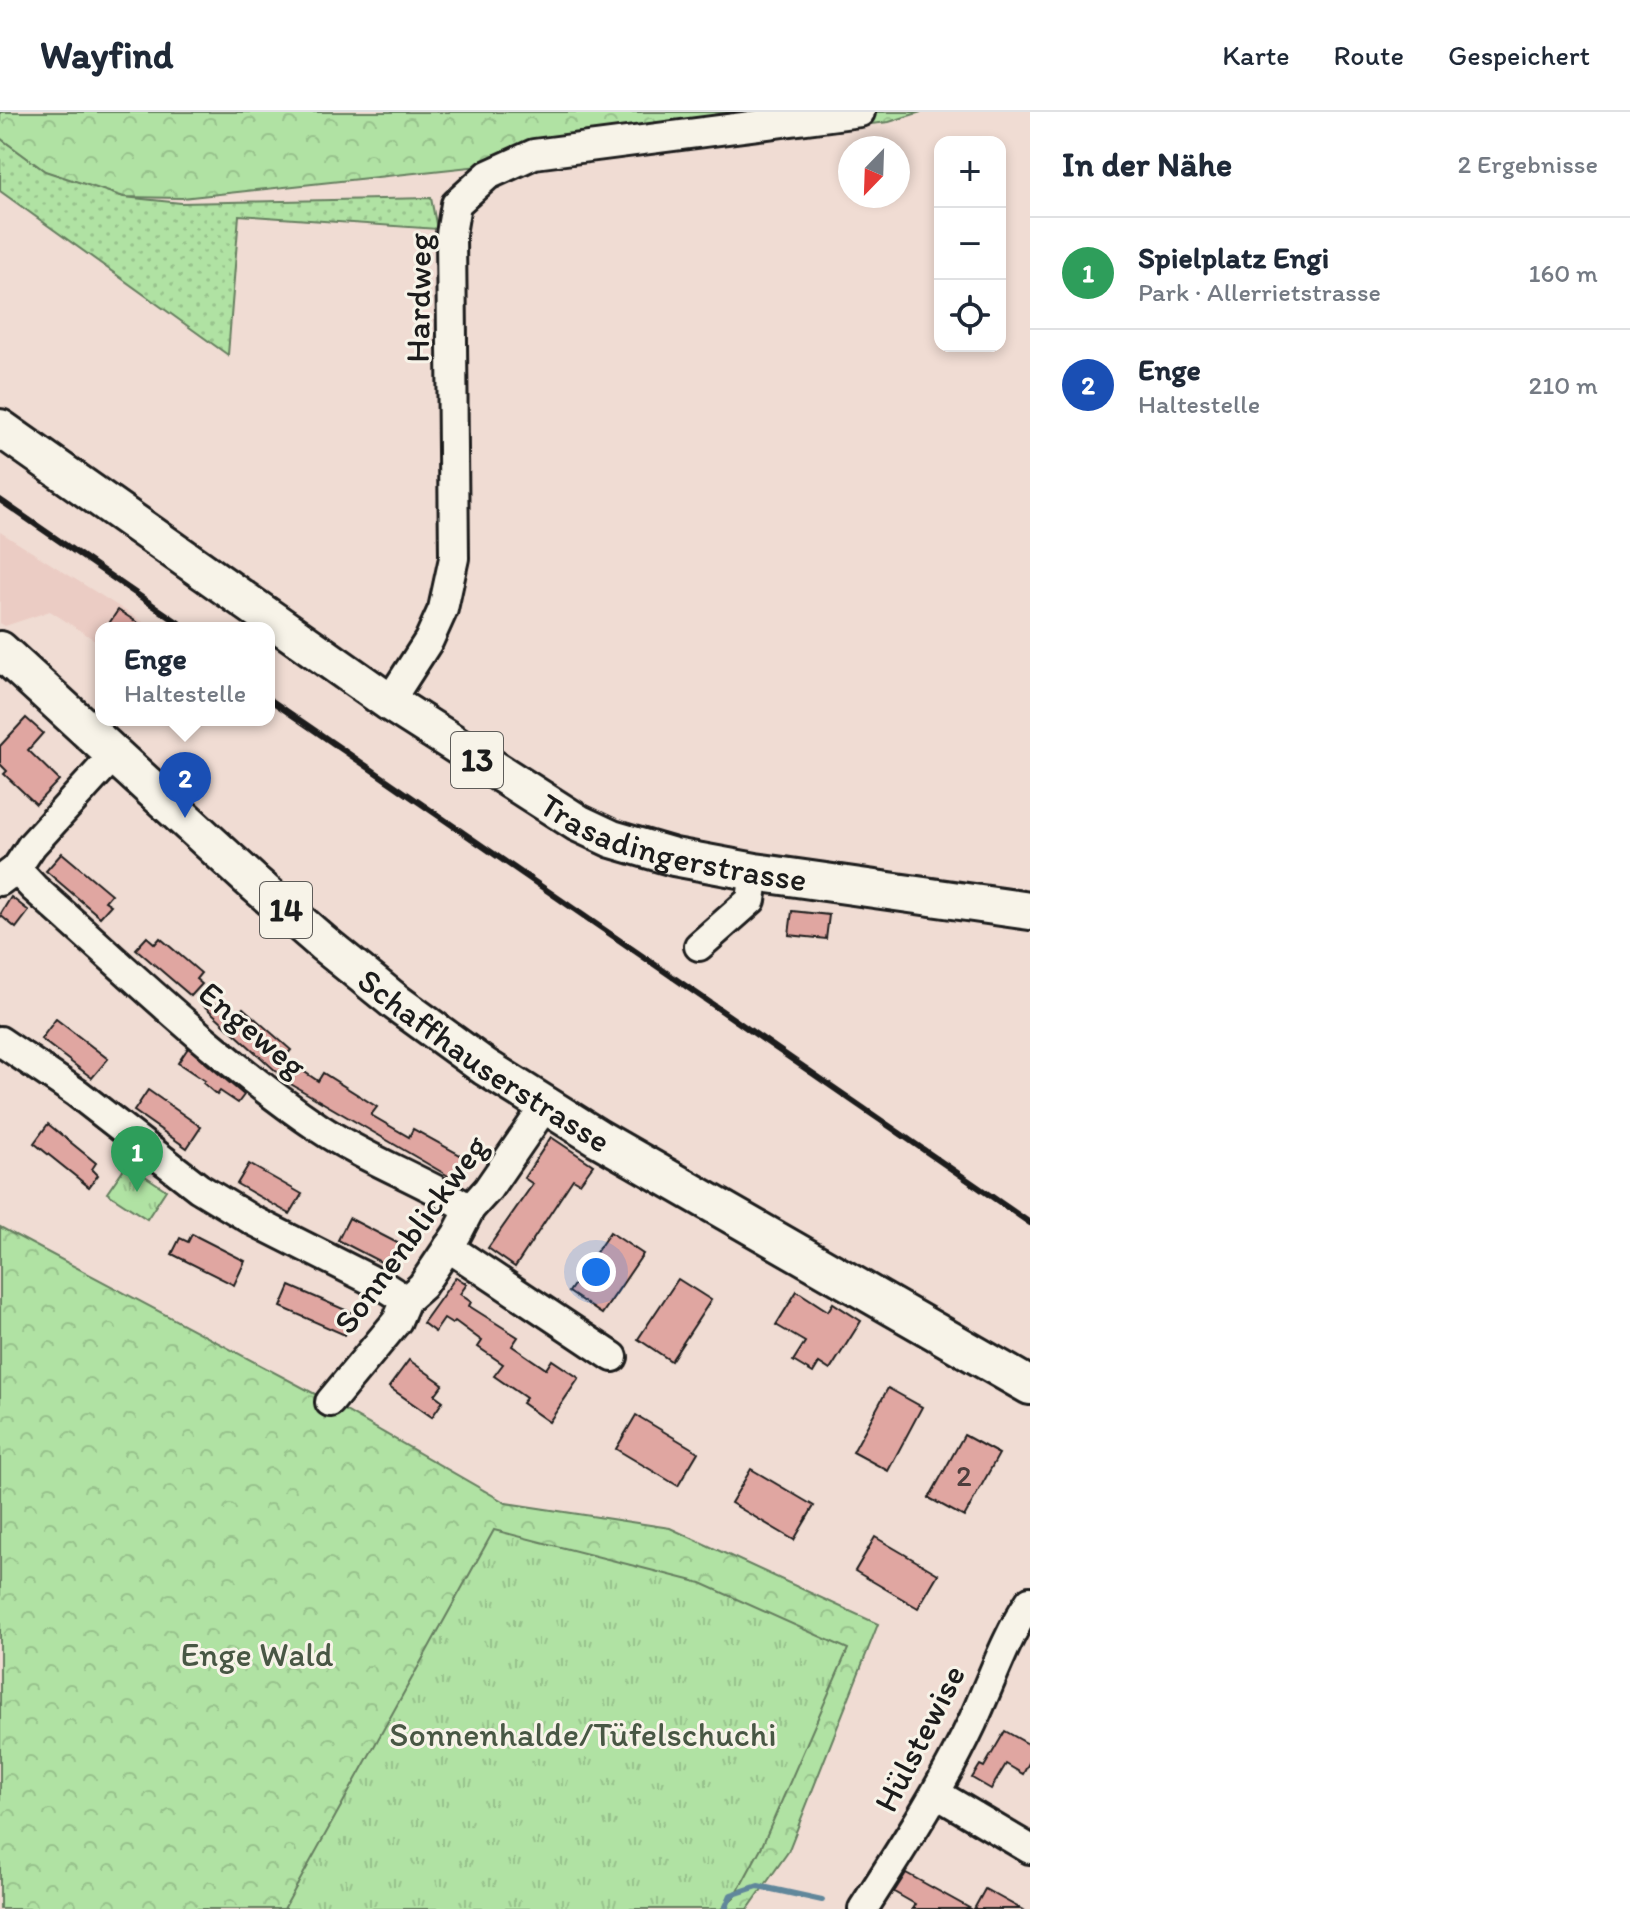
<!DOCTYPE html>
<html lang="de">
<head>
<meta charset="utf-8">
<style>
	:root { --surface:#fff; --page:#f2f2f3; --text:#1f2937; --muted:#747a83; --line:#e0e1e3; --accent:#c8321e }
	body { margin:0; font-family:Itim,sans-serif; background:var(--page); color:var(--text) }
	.controls { position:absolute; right:24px; top:24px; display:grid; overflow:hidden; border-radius:16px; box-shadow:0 4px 12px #0003 }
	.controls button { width:72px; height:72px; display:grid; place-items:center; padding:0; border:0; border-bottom:2px solid var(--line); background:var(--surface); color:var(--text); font:40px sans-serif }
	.compass { position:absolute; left:838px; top:24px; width:72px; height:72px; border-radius:50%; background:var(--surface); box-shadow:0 4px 12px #0003; rotate:203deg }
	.you { position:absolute; left:596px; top:1160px; width:28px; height:28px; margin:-20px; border:6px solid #fff; border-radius:50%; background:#1a73e8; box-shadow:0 0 0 12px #1a73e833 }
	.badge { display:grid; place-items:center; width:52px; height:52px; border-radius:50%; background:var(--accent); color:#fff; font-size:26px; font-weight:700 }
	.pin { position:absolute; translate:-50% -66px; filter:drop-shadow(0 2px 4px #0008) }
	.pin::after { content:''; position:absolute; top:42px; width:28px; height:24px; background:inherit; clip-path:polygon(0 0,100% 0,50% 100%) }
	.popup { position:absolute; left:95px; top:510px; width:180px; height:104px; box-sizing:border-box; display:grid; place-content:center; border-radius:16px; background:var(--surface); filter:drop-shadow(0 2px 6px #0005); font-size:26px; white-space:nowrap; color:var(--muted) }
	.popup b { font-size:30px; color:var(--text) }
	.popup::after { content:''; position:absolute; left:50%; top:100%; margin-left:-16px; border:16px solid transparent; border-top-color:var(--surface) }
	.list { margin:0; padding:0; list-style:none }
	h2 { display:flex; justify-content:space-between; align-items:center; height:104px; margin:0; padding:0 32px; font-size:34px }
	h2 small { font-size:26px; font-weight:400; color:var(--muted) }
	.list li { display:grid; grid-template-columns:52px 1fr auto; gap:24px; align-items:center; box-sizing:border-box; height:112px; padding:0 32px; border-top:2px solid var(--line) }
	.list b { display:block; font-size:30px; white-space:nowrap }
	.list p { margin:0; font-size:26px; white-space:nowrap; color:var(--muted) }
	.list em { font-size:26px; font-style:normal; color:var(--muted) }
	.icon { flex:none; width:44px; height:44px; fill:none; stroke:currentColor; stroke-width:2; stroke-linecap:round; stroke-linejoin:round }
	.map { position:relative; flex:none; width:1030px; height:1797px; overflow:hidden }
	header { display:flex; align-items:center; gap:48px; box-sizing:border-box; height:112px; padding:0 40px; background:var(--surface); border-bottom:2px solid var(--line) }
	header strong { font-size:38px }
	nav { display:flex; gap:44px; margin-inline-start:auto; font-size:28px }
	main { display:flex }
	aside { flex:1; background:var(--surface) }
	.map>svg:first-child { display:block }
	.built { fill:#ebccc4 }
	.grass { fill:url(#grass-dots); stroke:#667f60; stroke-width:2 }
	.forest { fill:url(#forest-crowns); stroke:#667f60; stroke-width:2 }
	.park { fill:url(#park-tufts); stroke:#667f60; stroke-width:2 }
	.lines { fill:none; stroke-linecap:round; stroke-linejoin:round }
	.stream { stroke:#61879b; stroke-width:6 }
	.building { fill:#e0a6a1; stroke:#1c1c1c; stroke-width:2 }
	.minor-casing { stroke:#1c1c1c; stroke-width:34 }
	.major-casing { stroke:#1c1c1c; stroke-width:42 }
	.minor { stroke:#f7f3e8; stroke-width:28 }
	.major { stroke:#f7f3e8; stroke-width:36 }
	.rail { stroke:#1c1c1c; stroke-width:6 }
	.labels { text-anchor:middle; stroke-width:6; stroke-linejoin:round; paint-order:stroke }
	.number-label { font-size:30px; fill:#4d3e3d }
	.shield { fill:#f7f3e8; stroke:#5e5c59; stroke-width:2 }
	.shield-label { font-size:32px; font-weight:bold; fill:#1c1c1c }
	.street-label { font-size:34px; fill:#1c1c1c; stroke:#f7f3e8 }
	.park-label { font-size:34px; fill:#485744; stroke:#f7f3e8 }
</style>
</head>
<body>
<header>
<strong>Wayfind</strong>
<nav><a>Karte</a><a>Route</a><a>Gespeichert</a></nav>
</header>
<main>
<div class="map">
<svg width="1030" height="1797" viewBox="0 0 1030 1797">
	<defs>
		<pattern id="grass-dots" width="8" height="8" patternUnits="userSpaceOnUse" patternTransform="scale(2)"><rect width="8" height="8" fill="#b0e2a3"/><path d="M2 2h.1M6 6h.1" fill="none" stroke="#97c18c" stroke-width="1.8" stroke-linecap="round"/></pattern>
		<pattern id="forest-crowns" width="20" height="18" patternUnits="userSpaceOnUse" patternTransform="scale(2)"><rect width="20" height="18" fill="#b0e2a3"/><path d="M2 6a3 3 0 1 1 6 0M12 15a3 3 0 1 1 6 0" fill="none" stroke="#97c18c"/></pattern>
		<pattern id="park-tufts" width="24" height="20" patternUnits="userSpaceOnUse" patternTransform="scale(2)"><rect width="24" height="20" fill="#b0e2a3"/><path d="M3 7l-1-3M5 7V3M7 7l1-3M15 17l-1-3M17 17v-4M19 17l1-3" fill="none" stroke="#97c18c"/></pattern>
	</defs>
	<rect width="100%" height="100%" fill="#f0dcd3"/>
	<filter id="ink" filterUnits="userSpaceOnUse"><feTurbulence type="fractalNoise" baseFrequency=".0125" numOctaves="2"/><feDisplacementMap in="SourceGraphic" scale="16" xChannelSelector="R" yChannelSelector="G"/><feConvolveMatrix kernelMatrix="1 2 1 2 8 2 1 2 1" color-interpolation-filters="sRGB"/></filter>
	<g filter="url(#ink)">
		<path class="built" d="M0 420 153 516H101V532L50 499 5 514 0 511Z"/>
		<path class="grass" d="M0 26 43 57 124 85 181 91 431 86 437 117 239 103 228 243 0 79Z"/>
		<g class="forest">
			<path d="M0 0H921L889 10 182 86 124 85 45 59 0 26Z"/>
			<path d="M0 1115 330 1290 506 1391 670 1416 878 1512 788 1740 748 1797H0Z"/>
		</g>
		<g class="park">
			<path d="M127 1052 166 1078 147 1107 107 1081Z"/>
			<path d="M494 1418 701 1471 848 1537 762 1734 734 1786 721 1797H284Z"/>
		</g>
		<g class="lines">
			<path class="stream" d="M725 1797 731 1783 758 1774 822 1788"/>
		</g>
		<g class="building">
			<path d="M118 498 146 516H106Z"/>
			<path d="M26 606 43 621 28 638 59 668 36 692 4 662 7 659 0 652V634Z"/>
			<path d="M62 741 111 782 105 789 111 793 100 805 46 759Z"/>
			<path d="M11 785 29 799 16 816 0 803Z"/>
			<path d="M792 799 829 803 826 827 789 823Z"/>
			<path d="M147 825 155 832 160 826 201 861 196 867 202 872 191 884 136 837Z"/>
			<path d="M204 887 237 903 243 896 291 938 284 946 318 969 323 961 377 995 371 1003 409 1025 413 1017 469 1048 457 1069 289 971 201 891Z"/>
			<path d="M56 907 108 947 92 966 41 927Z"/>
			<path d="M188 936 244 983 238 991 220 979 217 983 203 971 205 969 178 951Z"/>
			<path d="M148 978 201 1015 187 1036 134 999Z"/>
			<path d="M48 1012 96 1051 92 1057 98 1063 89 1075 34 1031Z"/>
			<path d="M551 1025 593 1053 580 1071 573 1067 515 1155 488 1136 533 1072 524 1066Z"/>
			<path d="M249 1052 302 1082 290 1102 237 1072Z"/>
			<path d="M349 1106 407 1136 396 1158 338 1128Z"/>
			<path d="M610 1120 643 1142 602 1202 569 1180Z"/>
			<path d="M192 1122 245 1149 234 1173 172 1142 180 1126 188 1130Z"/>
			<path d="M456 1165 467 1172 460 1182 471 1190 469 1194 518 1225 512 1234 546 1257 552 1248 579 1266 549 1310 522 1291 526 1286 494 1264 503 1252 478 1235 482 1229 455 1209 452 1212 444 1207 435 1220 423 1211Z"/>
			<path d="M678 1167 711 1188 671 1249 638 1227Z"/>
			<path d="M290 1174 350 1200 347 1207 351 1209 345 1223 281 1195Z"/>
			<path d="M797 1179 828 1199 833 1191 861 1209 830 1258 819 1251 813 1261 793 1249 805 1230 776 1213Z"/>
			<path d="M409 1248 443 1272 435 1283 443 1289 432 1305 389 1275Z"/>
			<path d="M888 1276 922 1295 888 1359 853 1340Z"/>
			<path d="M636 1303 698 1340 678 1374 616 1337Z"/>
			<path d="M964 1323 999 1342 964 1405 929 1386Z"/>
			<path d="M751 1357 814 1394 794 1428 731 1391Z"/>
			<path d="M875 1425 938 1462 918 1496 855 1459Z"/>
			<path d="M1005 1619 1030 1633V1649L1023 1662 1006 1652 991 1677 972 1666 980 1653 984 1655Z"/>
			<path d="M906 1761 971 1797H912L915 1792 894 1780Z"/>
			<path d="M985 1777 1021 1797H974Z"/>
		</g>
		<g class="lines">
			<g class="minor-casing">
				<g id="minor">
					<path d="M389 590 429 528 443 497 454 446 451 122 456 92 488 63 534 42 860 0"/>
					<path d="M16 757 34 776C127 858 217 947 319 1016 367 1048 421 1067 470 1097"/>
					<path d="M0 769 16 757 32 733 115 642"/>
					<path d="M699 834 751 788 755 760"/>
					<path d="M0 929 77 981 199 1076 252 1108 387 1176 406 1188"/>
					<path d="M448 1135 613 1245"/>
					<path d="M330 1290 397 1209 406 1188 422 1174 457 1122 470 1097 488 1077 545 994"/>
					<path d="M937 1682 1030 1737"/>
					<path d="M863 1797C902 1736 941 1677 972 1611 991 1570 1005 1527 1030 1489"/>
				</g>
			</g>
			<g class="major-casing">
				<g id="major">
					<path id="s1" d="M0 316 389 590 578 711 612 727 674 745 755 760 1030 799"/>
					<path id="s2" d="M0 538 253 770 323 831 397 891 485 955 598 1026 1030 1274"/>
				</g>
			</g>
			<use href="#minor" class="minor"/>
			<use href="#major" class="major"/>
			<g class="rail">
				<path d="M0 388 186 516"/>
				<path d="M269 587 1030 1111"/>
			</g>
		</g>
	</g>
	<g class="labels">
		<g class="number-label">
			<text x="964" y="1374">2</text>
		</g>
		<g class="shield">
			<rect x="451" y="620" width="52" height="56" rx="6"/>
			<rect x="260" y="770" width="52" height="56" rx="6"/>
		</g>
		<g class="shield-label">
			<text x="477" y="659">13</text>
			<text x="286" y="809">14</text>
		</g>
		<g class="street-label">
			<text transform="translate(418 186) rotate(-89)" y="12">Hardweg</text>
			<text dy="12" stroke="none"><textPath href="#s1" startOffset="798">Trasadingerstrasse</textPath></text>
			<text transform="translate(253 917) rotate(40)" y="12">Engeweg</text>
			<text dy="12" stroke="none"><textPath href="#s2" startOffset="636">Schaffhauserstrasse</textPath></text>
			<text transform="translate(410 1122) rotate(-54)" y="12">Sonnenblickweg</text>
			<text transform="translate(919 1626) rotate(-63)" y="12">Hülstewise</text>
		</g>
		<g class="park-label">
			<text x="257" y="1554">Enge Wald</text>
			<text x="583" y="1634">Sonnenhalde/Tüfelschuchi</text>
		</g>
	</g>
</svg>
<div class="controls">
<button>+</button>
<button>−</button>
<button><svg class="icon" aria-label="locate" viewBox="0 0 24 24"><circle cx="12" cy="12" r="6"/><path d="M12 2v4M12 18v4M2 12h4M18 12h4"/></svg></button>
</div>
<svg class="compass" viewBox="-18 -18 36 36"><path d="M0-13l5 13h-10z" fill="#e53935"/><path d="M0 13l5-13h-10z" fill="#747a83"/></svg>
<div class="you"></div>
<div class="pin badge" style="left:137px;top:1080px;background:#2e9e5b">1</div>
<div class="pin badge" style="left:185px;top:706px;background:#1a4fb4">2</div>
<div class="popup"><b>Enge</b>Haltestelle</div>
</div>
<aside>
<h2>In der Nähe<small>2 Ergebnisse</small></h2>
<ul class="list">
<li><span class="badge" style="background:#2e9e5b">1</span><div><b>Spielplatz Engi</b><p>Park · Allerrietstrasse</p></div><em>160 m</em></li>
<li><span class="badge" style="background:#1a4fb4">2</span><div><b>Enge</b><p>Haltestelle</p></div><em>210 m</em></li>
</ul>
</aside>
</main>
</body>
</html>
